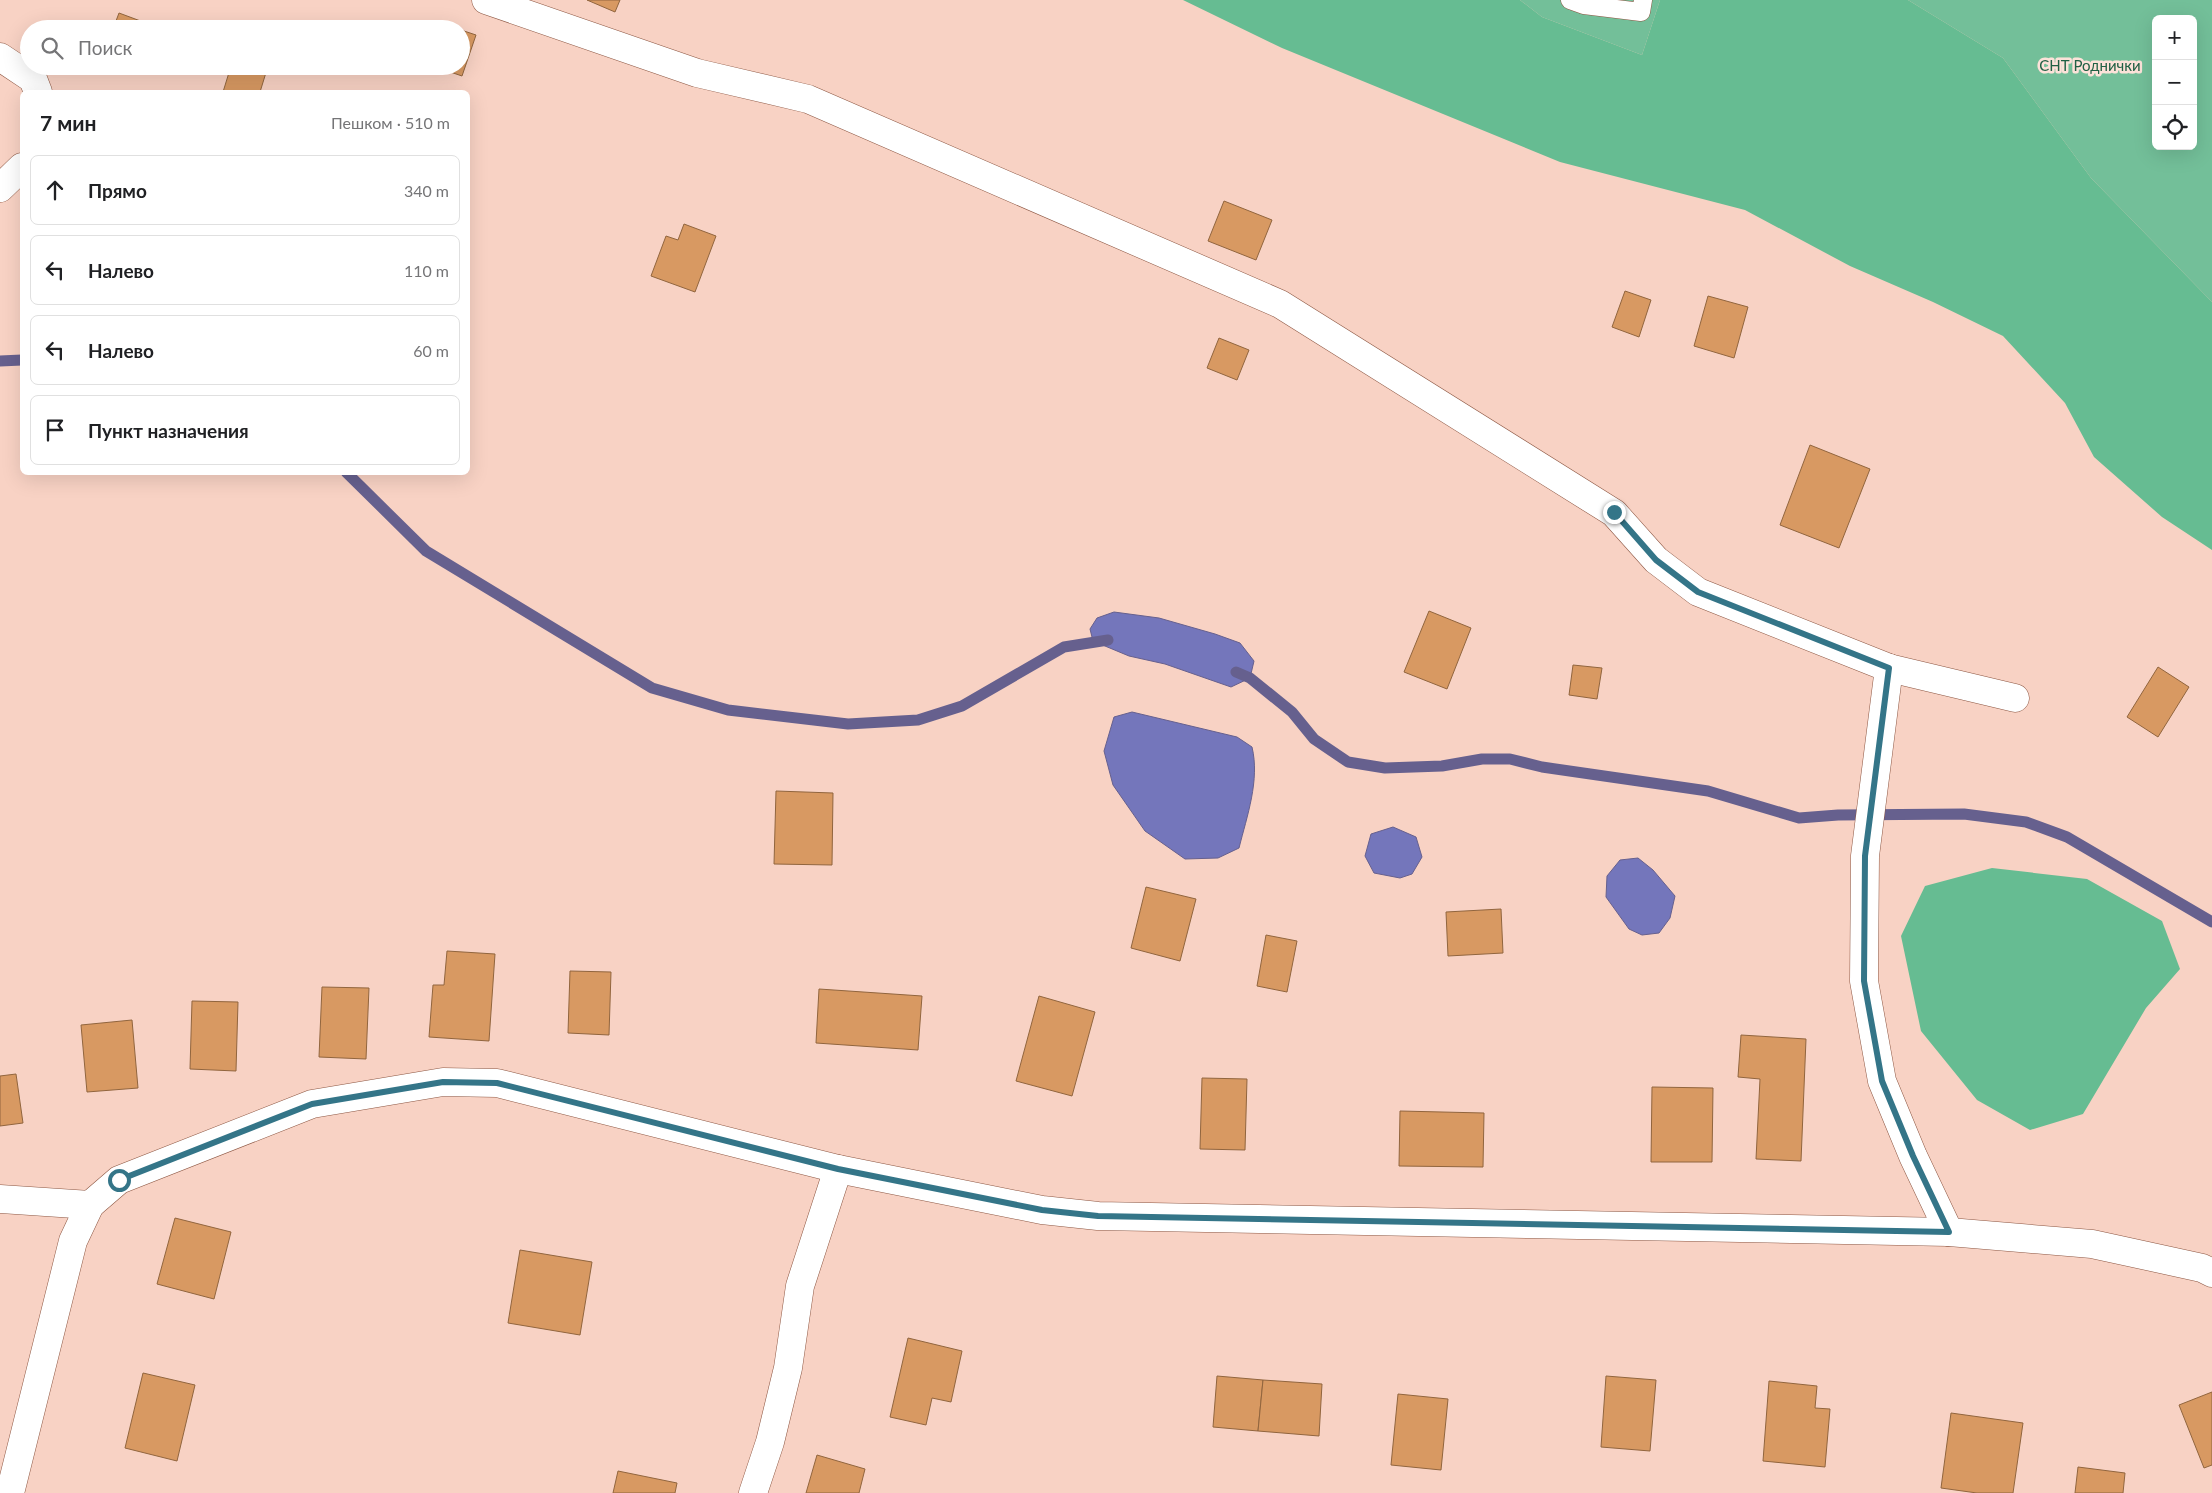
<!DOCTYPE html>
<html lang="ru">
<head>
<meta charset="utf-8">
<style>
	:root { --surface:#fff; --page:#f2f2f2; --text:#202124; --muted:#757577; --line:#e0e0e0 }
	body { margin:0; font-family:Lato,sans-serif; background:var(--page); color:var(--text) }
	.controls { position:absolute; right:15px; top:15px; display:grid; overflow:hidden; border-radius:8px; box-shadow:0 5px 20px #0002 }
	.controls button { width:45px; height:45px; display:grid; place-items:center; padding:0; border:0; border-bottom:1px solid var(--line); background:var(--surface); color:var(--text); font:25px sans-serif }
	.stop { position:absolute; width:15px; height:15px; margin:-11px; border:4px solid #347588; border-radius:50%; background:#fff }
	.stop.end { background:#347588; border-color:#fff; box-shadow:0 1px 5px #0008 }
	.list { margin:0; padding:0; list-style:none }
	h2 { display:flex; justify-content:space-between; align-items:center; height:65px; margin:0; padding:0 20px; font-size:21px }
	h2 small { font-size:16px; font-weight:400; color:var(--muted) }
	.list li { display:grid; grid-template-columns:32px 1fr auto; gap:15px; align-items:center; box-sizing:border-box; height:70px; margin:0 10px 10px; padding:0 10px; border:1px solid var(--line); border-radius:8px }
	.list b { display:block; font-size:19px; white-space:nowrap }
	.list em { font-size:16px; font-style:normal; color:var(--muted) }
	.icon { flex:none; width:28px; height:28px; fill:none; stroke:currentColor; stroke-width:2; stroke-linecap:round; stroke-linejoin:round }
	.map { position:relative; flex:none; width:2212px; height:1493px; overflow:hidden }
	.search { position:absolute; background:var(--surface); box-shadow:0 5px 20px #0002; left:20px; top:20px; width:450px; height:55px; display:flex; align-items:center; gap:12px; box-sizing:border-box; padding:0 18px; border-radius:28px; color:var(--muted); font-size:19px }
	.panel { position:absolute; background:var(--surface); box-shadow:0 5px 20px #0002; left:20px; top:90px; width:450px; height:385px; border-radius:8px }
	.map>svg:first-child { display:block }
	.green { fill:#73bf99; fill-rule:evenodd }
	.forest { fill:#66bc92 }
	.water { fill:#7476bb; stroke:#66608e }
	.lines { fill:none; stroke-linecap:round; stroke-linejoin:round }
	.stream { stroke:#66608e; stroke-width:11 }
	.building { fill:#d89962; stroke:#91653e }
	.lane-casing { stroke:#8d5743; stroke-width:19 }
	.street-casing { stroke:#8d5743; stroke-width:29 }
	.lane { stroke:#fff; stroke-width:18 }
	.street { stroke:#fff; stroke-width:28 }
	.route { stroke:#347588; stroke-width:6 }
	.labels { text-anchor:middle; stroke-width:5; stroke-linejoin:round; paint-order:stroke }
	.park-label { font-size:15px; fill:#206044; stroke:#fce2d9 }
</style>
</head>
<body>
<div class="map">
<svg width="2212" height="1493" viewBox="0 0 2212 1493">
	<rect width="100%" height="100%" fill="#f8d2c4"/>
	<g class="green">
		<path d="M1520 0H1660L1642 55 1542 17Z"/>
		<path d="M1908 0H2212V302L2091 178 2003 58ZM2156 19H2193V146H2156Z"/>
	</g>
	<g class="forest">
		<path d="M1183 0H1520L1542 17 1642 55 1660 0H1908L2003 58 2091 178 2212 302V550L2162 517 2094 457 2065 403 2003 336 1933 302 1850 266 1745 210 1560 162 1282 48Z"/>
		<path d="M1992 868 2087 879 2162 921 2180 969 2146 1008 2083 1114 2030 1130 1977 1100 1921 1031 1901 936 1925 886Z"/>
	</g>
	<g class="water">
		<path d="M1114 612 1159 618 1215 634 1240 643 1254 661 1250 678 1231 687 1165 664 1129 656 1093 641 1090 629 1097 618Z"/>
		<path d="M1132 712 1237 737 1252 747C1260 780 1247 816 1239 848L1218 858 1185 859 1145 831 1113 785 1104 751 1114 717Z"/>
		<path d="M1393 827 1416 837 1422 857 1412 874 1400 878 1374 873 1365 856 1371 834Z"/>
		<path d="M1638 858 1653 870 1675 896 1670 918 1659 933 1642 935 1629 929 1606 897 1607 876 1620 860Z"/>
	</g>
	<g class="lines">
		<g class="stream">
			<path d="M0 361 22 360"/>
			<path d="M346 472 426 551 652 688 728 710 848 724 918 720 962 706 1064 647 1108 640"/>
			<path d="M1236 672 1250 678 1292 712 1314 739 1348 762 1385 768 1442 766 1482 759H1510L1542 767 1708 791 1799 818 1838 815 1964 814 2026 822 2067 837 2212 922"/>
		</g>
	</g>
	<g class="building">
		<path d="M587 0H620L615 12Z"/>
		<path d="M119 13 162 29H113Z"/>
		<path d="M445 25 457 29H444Z"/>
		<path d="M461 30 476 35 462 76 433 66H461Z"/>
		<path d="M231 66H268L260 92H223Z"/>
		<path d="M1224 201 1272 220 1256 260 1208 241Z"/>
		<path d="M684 224 716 236 695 292 651 276 666 236 678 240Z"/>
		<path d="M1625 291 1651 300 1639 337 1612 327Z"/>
		<path d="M1708 296 1748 307 1734 358 1694 346Z"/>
		<path d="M1219 338 1249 350 1237 380 1207 368Z"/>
		<path d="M1810 445 1870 469 1839 548 1780 525Z"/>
		<path d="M1429 611 1471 628 1447 689 1404 672Z"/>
		<path d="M1573 665 1602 668 1597 699 1569 695Z"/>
		<path d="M2158 667 2189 687 2158 737 2127 717Z"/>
		<path d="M776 791 833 793 832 865 774 864Z"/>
		<path d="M1146 887 1196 899 1180 961 1131 948Z"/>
		<path d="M1501 909 1503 953 1448 956 1446 912Z"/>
		<path d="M1266 935 1297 941 1287 992 1257 986Z"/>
		<path d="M447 951 495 954 489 1041 429 1037 433 985H444Z"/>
		<path d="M570 971 611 972 609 1035 568 1033Z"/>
		<path d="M322 987 369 988 366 1059 319 1057Z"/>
		<path d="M819 989 922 996 918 1050 816 1043Z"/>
		<path d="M1039 996 1095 1012 1072 1096 1016 1081Z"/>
		<path d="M192 1001 238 1002 236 1071 190 1069Z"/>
		<path d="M132 1020 138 1088 87 1092 81 1025Z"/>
		<path d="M1741 1035 1806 1039 1801 1161 1756 1159 1760 1079 1738 1077Z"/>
		<path d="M16 1074 23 1123 0 1126V1076Z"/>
		<path d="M1202 1078 1247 1079 1245 1150 1200 1149Z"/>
		<path d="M1652 1087 1713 1088 1712 1162H1651Z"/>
		<path d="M1400 1111 1484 1113 1483 1167 1399 1166Z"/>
		<path d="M175 1218 231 1232 214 1299 157 1284Z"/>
		<path d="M520 1250 592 1262 580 1335 508 1323Z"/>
		<path d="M908 1338 962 1351 951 1402 932 1398 926 1425 890 1417Z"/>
		<path d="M143 1373 195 1385 177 1461 125 1448Z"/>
		<path d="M1217 1376 1263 1380 1258 1431 1213 1427Z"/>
		<path d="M1606 1376 1656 1380 1650 1451 1601 1447Z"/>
		<path d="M1263 1380 1322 1384 1319 1436 1258 1431Z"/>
		<path d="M1769 1381 1817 1386 1815 1408 1830 1409 1825 1467 1763 1461Z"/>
		<path d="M2212 1392V1465L2204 1468 2179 1405Z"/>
		<path d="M1398 1394 1448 1399 1441 1470 1391 1465Z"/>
		<path d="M1951 1413 2023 1423 2013 1493H1977L1941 1488Z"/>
		<path d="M817 1455 865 1469 859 1493H806Z"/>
		<path d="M2078 1467 2125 1473 2123 1493H2075Z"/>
		<path d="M618 1471 677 1483 675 1493H613Z"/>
	</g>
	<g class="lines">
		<g class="lane-casing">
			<path id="lane" d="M1570 0 1584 5 1641 12 1643 0"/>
		</g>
		<g class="street-casing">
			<g id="street">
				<path d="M486 0 697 73 808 99 1280 304 1614 513 1656 560 1698 592 1889 668 2015 698"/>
				<path d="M0 57 33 79 38 92"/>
				<path d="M0 188 22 167"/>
				<path d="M1889 668 1865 856 1864 981 1882 1081 1913 1156 1949 1232"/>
				<path d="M0 1199 90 1205"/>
				<path d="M10 1493 73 1241 90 1205 119 1180 312 1104 443 1082 497 1083 838 1169 1042 1210 1098 1216 1949 1232 2092 1244 2202 1268 2212 1273"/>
				<path d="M753 1493 770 1442 788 1368 800 1286 838 1169"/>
			</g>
		</g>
		<use href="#lane" class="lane"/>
		<use href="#street" class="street"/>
	</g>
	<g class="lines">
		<path class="route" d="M119 1180 312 1104 443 1082 497 1083 838 1169 1042 1210 1098 1216 1949 1232 1913 1156 1882 1081 1864 981 1865 856 1889 668 1698 592 1656 560 1614 512"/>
	</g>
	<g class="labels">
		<g class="park-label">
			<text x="2090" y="71">СНТ Роднички</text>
		</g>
	</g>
</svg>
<div class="controls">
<button>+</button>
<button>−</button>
<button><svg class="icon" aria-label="locate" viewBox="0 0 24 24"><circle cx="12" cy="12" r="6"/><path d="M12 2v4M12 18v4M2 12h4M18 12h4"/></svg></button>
</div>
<div class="stop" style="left:119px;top:1180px"></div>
<div class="stop end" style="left:1614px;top:512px"></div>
<div class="search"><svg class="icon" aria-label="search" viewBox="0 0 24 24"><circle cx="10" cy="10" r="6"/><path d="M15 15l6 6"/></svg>Поиск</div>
<section class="panel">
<h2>7 мин<small>Пешком · 510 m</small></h2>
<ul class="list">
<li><svg class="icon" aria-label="ahead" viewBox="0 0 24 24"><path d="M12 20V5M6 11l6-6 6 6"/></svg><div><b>Прямо</b></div><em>340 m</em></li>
<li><svg class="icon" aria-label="left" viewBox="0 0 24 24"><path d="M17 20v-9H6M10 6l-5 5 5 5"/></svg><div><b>Налево</b></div><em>110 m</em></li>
<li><svg class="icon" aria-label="left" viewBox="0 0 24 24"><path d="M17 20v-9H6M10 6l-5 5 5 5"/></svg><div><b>Налево</b></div><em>60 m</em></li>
<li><svg class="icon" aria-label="arrive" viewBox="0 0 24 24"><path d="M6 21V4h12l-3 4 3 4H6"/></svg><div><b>Пункт назначения</b></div></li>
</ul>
</section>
</div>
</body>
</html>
